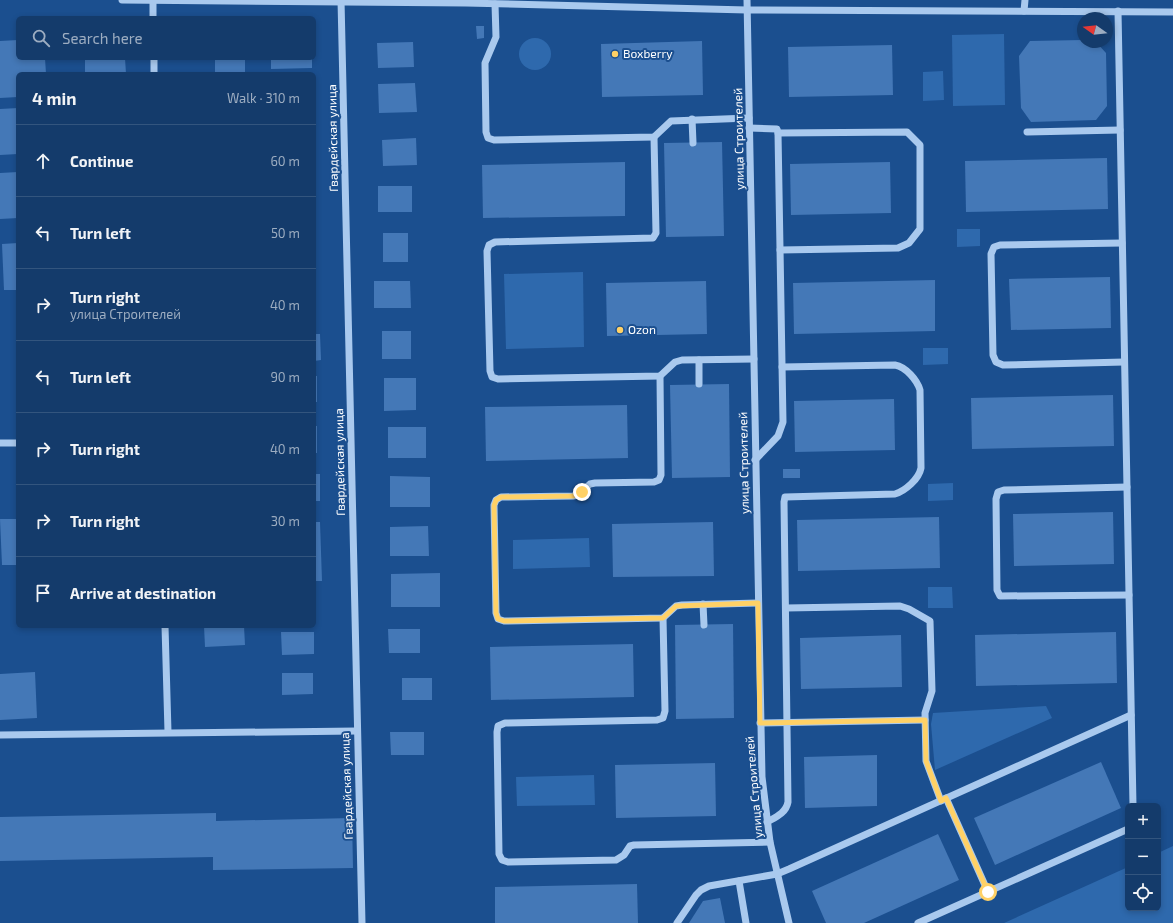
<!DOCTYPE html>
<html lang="en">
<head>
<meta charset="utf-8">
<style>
	:root { --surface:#143b6b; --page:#214673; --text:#f1f3f6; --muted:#9dadc1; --line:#33557e }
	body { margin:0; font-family:"Exo 2",sans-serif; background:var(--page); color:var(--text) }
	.controls { position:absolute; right:12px; bottom:12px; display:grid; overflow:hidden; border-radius:6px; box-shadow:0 2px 6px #0003 }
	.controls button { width:36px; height:36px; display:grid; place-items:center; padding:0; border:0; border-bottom:1px solid var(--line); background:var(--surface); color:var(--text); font:20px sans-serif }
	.compass { position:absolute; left:1077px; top:12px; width:36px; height:36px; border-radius:50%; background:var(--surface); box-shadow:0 2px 6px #0003; rotate:285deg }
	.stop { position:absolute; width:12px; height:12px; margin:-9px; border:3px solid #ffd166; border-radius:50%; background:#fff }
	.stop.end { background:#ffd166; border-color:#fff; box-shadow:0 1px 4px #0008 }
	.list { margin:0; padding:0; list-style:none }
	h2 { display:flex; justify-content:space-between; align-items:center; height:52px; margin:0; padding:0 16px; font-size:17px }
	h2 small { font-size:13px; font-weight:400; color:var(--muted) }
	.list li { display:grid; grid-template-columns:26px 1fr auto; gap:12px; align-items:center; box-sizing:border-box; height:72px; padding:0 16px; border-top:1px solid var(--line) }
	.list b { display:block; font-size:15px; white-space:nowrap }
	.list p { margin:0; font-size:13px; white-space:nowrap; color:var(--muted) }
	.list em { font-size:13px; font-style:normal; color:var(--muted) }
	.icon { flex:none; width:22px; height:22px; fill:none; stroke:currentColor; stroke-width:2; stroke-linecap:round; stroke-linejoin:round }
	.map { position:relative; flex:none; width:1173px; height:923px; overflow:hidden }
	.search { position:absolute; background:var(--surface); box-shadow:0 2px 6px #0003; left:16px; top:16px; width:300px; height:44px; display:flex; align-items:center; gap:10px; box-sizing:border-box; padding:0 14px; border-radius:6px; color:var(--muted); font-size:15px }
	.panel { position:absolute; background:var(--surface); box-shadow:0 2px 6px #0003; left:16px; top:72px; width:300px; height:556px; border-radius:6px }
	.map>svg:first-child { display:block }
	.green { fill:#2e69ad }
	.building { fill:#4478b7 }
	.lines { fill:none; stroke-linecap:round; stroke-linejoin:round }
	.minor { stroke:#a9c9ee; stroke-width:7 }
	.route { stroke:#ffd166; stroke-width:5 }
	.poi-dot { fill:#ffd166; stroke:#1b4f8f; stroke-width:1.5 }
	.labels { text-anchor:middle; stroke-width:4; stroke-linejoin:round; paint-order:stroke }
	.poi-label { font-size:12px; fill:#fff; stroke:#1b4f8f; text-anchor:start }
	.street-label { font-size:12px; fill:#fff; stroke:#1b4f8f }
</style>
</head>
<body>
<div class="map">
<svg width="1173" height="923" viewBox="0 0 1173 923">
	<rect width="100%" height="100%" fill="#1b4f8f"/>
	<g class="green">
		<path d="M1004 34 1005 105 953 106 952 35Z"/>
		<circle cx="535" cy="54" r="16"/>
		<path d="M943 71 944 100 923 101V72Z"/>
		<path d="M957 229H980V246L957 247Z"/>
		<path d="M583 272 584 347 506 349 504 274Z"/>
		<path d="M923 348H948V364L923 365Z"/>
		<path d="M953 483V500L928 501V484Z"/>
		<path d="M589 538 590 567 513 569V540Z"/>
		<path d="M928 587H952L953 608H928Z"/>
		<path d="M1046 706 1052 718 935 770 931 724 933 713Z"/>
		<path d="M594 775 595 805 517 806 516 777Z"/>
		<path d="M1173 846V923H1004L1128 867V908H1158V853Z"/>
	</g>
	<g class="building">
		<path d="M476 26H484V38L477 39Z"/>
		<path d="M18 40V58H45L46 74H18V97L0 98V41Z"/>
		<path d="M1083 40V42H1096L1106 53 1107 106 1096 120 1031 122 1021 108 1019 56 1030 41Z"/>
		<path d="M702 41 703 95 602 97 601 44Z"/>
		<path d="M413 42 414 67 378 68 377 43Z"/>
		<path d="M892 45 893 95 789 97 788 47Z"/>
		<path d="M85 58H125L126 74H85Z"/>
		<rect x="215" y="58" width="30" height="16"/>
		<path d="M271 58H312V68L271 69Z"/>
		<path d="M415 83 417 112 379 113 378 84Z"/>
		<path d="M18 108V154L0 155V109Z"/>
		<path d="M416 138 417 165 383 166 382 140Z"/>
		<path d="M722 142 724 236 666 237 664 143Z"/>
		<path d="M1107 158 1108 209 966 212 965 161Z"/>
		<path d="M625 162V216L483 218 482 165Z"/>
		<path d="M890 162 891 213 791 215 790 164Z"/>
		<path d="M18 172V218L0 219V173Z"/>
		<rect x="378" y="186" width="34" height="26"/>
		<rect x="383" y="233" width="25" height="29"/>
		<path d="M18 243V290H4L2 244Z"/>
		<path d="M1110 277 1111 328 1011 330 1009 279Z"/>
		<path d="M935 280V331L794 334 793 283Z"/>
		<path d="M374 281H410L411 308H374Z"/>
		<path d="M706 281 707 334 607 336 606 283Z"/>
		<rect x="382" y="331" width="29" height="28"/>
		<path d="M314 334H320L321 360 314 361Z"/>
		<rect x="314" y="376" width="3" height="26"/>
		<path d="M384 378H416V410L384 411Z"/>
		<path d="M729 384 730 477 672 478 670 385Z"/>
		<path d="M1113 395 1114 446 972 449 971 398Z"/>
		<path d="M894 399 895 450 795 452 794 401Z"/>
		<path d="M627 405 628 458 486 461 485 407Z"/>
		<rect x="314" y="426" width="3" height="27"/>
		<rect x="388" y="427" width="38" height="31"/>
		<rect x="783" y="469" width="17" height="9"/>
		<rect x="314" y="474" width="6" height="27"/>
		<path d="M390 476 430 477V507H390Z"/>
		<path d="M1113 512 1114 564 1014 566 1013 514Z"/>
		<path d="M939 517 940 568 798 571 797 520Z"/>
		<path d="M0 519H18V565H2Z"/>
		<path d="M314 522H320L322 581H314Z"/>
		<path d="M713 522 714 576 613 577 612 524Z"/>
		<path d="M428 526 429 556H390V527Z"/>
		<path d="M440 573V607H391V574Z"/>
		<path d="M733 624 734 718 676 719 675 625Z"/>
		<path d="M204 626H244L245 645 205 647Z"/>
		<path d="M388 629H420V653H389Z"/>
		<path d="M281 632H314V654L282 655Z"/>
		<path d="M1116 632 1117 683 976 686 975 635Z"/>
		<path d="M901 635 902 687 801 689 800 638Z"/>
		<path d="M633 644 634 697 491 700 490 647Z"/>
		<path d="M35 672 37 718 0 720V674Z"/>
		<path d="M282 673H313V694L282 695Z"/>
		<rect x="402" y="678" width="30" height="22"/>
		<path d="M390 732H424V755H391Z"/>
		<path d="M877 755V806L805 808 804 757Z"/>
		<path d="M1101 762 1121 808 995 865 974 818Z"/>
		<path d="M715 763 716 816 616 818 615 765Z"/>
		<path d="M216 813V821L352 818 353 868 213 870V857L0 861V817Z"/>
		<path d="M938 834 959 880 864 923H826L812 891Z"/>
		<path d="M637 884 638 923H495V887Z"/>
		<path d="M720 898 725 923H689L703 901Z"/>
	</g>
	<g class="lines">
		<g class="minor">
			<path d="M122 0 466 3 747 10 1173 12"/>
			<path d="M153 0V18"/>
			<path d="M341 0 362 923"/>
			<path d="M747 0 762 777 770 842 789 923"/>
			<path d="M495 4 496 37 485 63 486 132 488 138 494 140 654 137 671 121 749 118"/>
			<path d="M1024 11 1025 0"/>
			<path d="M1118 11 1133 806"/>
			<path d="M154 58V74"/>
			<path d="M692 119 693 143"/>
			<path d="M749 128 777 129 778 133 783 422 778 436 755 460"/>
			<path d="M1027 132 1120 130"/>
			<path d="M778 133 907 132 920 145V229L909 243 898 248 780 250"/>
			<path d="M654 137 656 233 653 238 495 242 489 245 487 251 490 371 492 377 498 379 660 376 675 362 682 360 754 359"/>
			<path d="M1122 243 1000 245 994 247 991 254 993 355 996 362 1003 365 1124 362"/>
			<path d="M699 360V384"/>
			<path d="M660 376 661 475 659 480 654 482 595 483 590 484 578 495 573 496 501 497 496 500 494 505 496 613 498 619 504 621 663 618 676 606 682 605 758 603"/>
			<path d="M0 443H18"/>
			<path d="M1127 487 1004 490 998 492 996 499 997 590 1000 596 1129 595"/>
			<path d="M703 604 704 625"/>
			<path d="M786 608 900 606 909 609 930 621 932 691 925 713 926 761 941 801"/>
			<path d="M663 618 665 711 663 718 657 720 505 723 498 726 497 732 499 854 502 860 508 862 616 860 624 855 630 846 634 845 770 842"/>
			<path d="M165 626 168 732"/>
			<path d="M760 723 925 720"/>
			<path d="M0 735 356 731"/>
			<path d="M946 798 988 892"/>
			<path d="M767 822C776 817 786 813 788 802L784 502 785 497 895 494C905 491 919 479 921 468L920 390C917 380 906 367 895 365L782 367"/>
			<path d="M739 881 746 923"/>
			<path d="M677 923 696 895 701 890 709 886 777 874 789 869 1131 715"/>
			<path d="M918 923 1128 829"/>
		</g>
	</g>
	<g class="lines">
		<path class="route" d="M582 492 573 496 501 497 496 500 494 506 496 613 498 619 504 621 663 618 676 606 758 603 760 723 925 720 926 761 941 801 946 798 988 892"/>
	</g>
	<g class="poi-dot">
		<circle cx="615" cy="54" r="4"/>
		<circle cx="620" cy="330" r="4"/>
	</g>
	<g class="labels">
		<g class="poi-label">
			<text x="623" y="58">Boxberry</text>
			<text x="628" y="334">Ozon</text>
		</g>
		<g class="street-label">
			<text transform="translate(333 138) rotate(-91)" y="4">Гвардейская улица</text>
			<text transform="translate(739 139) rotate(-91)" y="4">улица Строителей</text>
			<text transform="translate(340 462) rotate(-91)" y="4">Гвардейская улица</text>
			<text transform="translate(744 463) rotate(-91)" y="4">улица Строителей</text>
			<text transform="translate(347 786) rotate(-92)" y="4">Гвардейская улица</text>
			<text transform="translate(754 787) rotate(-95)" y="4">улица Строителей</text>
		</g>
	</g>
</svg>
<div class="controls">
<button>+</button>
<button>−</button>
<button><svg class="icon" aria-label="locate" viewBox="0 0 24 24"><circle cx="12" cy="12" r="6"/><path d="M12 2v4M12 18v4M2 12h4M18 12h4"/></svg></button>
</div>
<svg class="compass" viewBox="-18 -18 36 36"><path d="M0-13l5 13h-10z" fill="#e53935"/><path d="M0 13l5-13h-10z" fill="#9dadc1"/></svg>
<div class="stop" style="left:988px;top:892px"></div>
<div class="stop end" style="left:582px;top:492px"></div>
<div class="search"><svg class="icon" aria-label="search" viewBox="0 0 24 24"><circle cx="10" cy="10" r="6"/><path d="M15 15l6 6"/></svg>Search here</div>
<section class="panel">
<h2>4 min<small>Walk · 310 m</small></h2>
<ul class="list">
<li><svg class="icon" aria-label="ahead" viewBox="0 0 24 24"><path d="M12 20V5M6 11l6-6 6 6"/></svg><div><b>Continue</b></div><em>60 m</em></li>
<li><svg class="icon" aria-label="left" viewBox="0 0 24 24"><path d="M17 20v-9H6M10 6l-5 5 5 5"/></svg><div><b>Turn left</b></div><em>50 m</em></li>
<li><svg class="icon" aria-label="right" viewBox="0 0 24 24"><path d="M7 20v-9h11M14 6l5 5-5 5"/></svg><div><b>Turn right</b><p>улица Строителей</p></div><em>40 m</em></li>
<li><svg class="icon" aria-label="left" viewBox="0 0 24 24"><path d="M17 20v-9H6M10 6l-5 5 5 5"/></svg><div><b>Turn left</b></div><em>90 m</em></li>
<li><svg class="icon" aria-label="right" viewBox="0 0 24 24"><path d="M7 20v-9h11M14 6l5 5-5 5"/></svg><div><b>Turn right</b></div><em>40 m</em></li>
<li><svg class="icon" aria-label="right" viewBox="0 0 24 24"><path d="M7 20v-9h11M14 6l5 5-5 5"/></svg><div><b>Turn right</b></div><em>30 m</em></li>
<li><svg class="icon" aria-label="arrive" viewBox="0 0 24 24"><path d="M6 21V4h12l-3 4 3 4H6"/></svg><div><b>Arrive at destination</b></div></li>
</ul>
</section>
</div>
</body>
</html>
